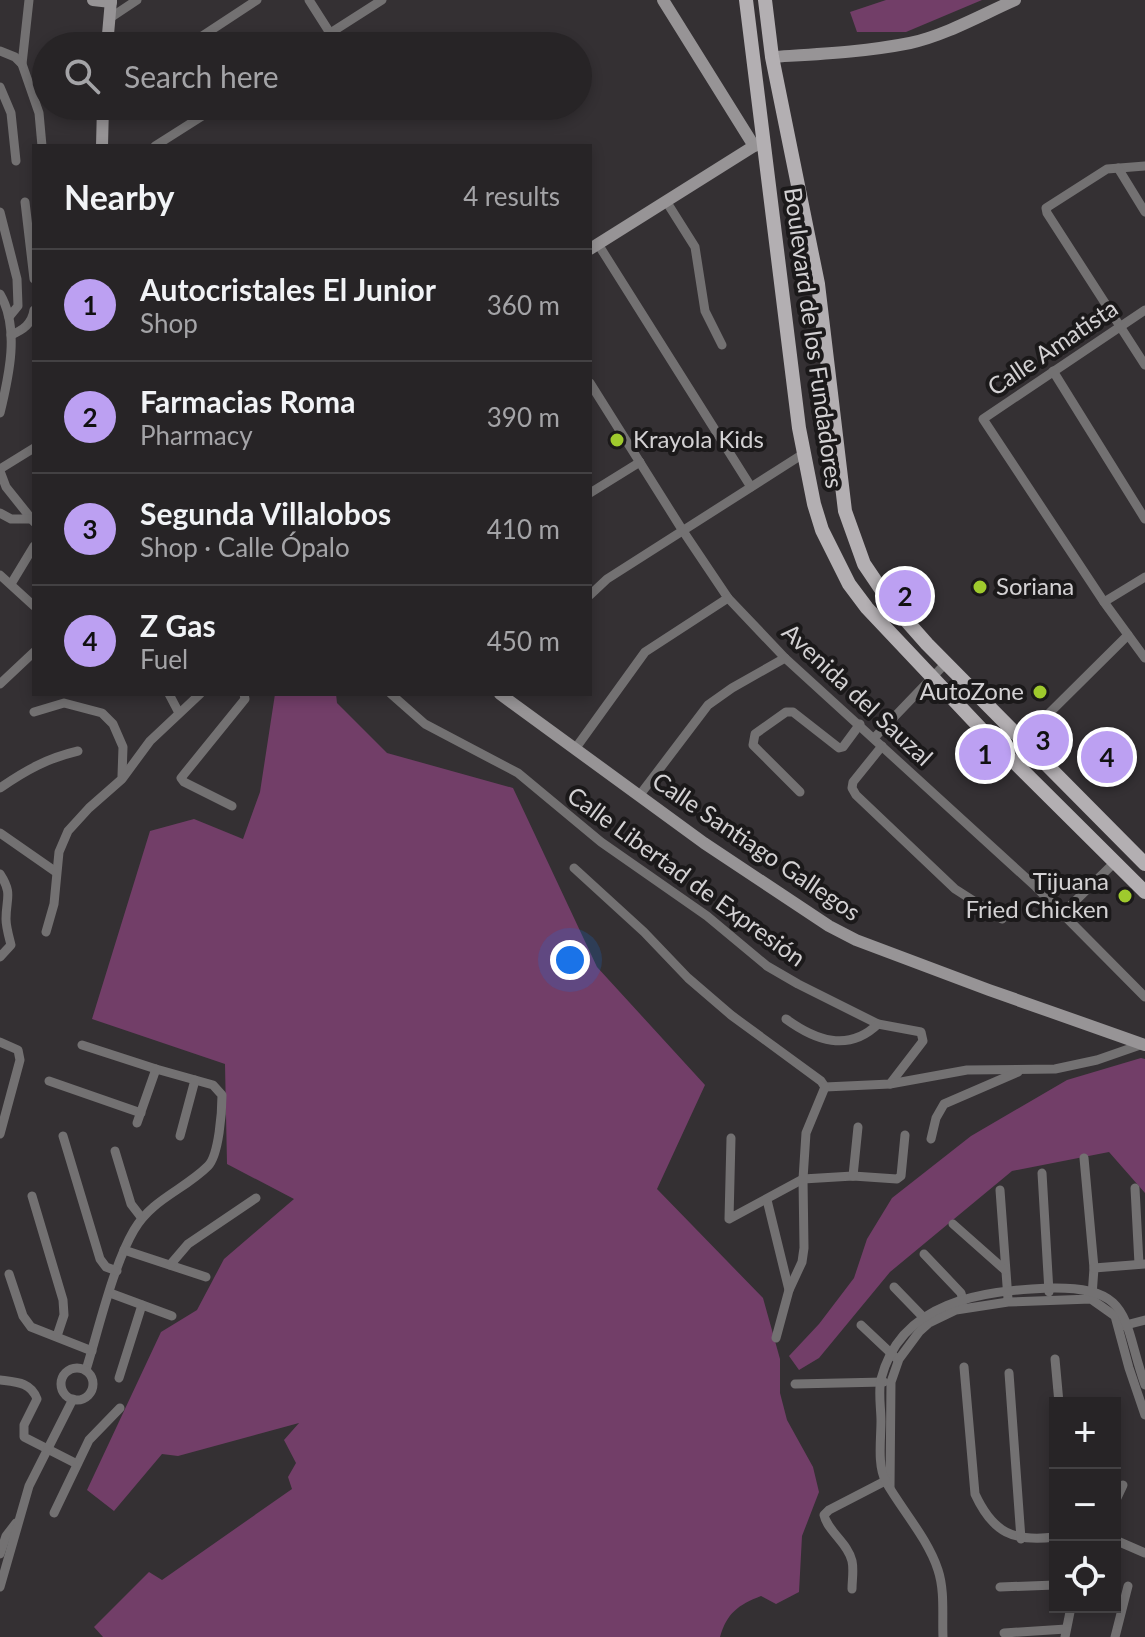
<!DOCTYPE html>
<html lang="en">
<head>
<meta charset="utf-8">
<style>
	:root { --surface:#272426; --page:#333032; --text:#f1f3f6; --muted:#a4a4a7; --line:#434143; --accent:#bca0f2 }
	body { margin:0; font-family:Lato,sans-serif; background:var(--page); color:var(--text) }
	.controls { position:absolute; right:24px; bottom:24px; display:grid; overflow:hidden; border-radius:0px; box-shadow:0 4px 12px #0003 }
	.controls button { width:72px; height:72px; display:grid; place-items:center; padding:0; border:0; border-bottom:2px solid var(--line); background:var(--surface); color:var(--text); font:40px sans-serif }
	.you { position:absolute; left:570px; top:960px; width:28px; height:28px; margin:-20px; border:6px solid #fff; border-radius:50%; background:#1a73e8; box-shadow:0 0 0 12px #1a73e833 }
	.badge { display:grid; place-items:center; width:52px; height:52px; border-radius:50%; background:var(--accent); color:#111; font-size:26px; font-weight:700 }
	.pin { position:absolute; translate:-50% -50%; border:4px solid #fff; box-shadow:0 2px 8px #0006 }
	.list { margin:0; padding:0; list-style:none }
	h2 { display:flex; justify-content:space-between; align-items:center; height:104px; margin:0; padding:0 32px; font-size:34px }
	h2 small { font-size:26px; font-weight:400; color:var(--muted) }
	.list li { display:grid; grid-template-columns:52px 1fr auto; gap:24px; align-items:center; box-sizing:border-box; height:112px; padding:0 32px; border-top:2px solid var(--line) }
	.list b { display:block; font-size:30px; white-space:nowrap }
	.list p { margin:0; font-size:26px; white-space:nowrap; color:var(--muted) }
	.list em { font-size:26px; font-style:normal; color:var(--muted) }
	.icon { flex:none; width:44px; height:44px; fill:none; stroke:currentColor; stroke-width:2; stroke-linecap:round; stroke-linejoin:round }
	.map { position:relative; flex:none; width:1145px; height:1637px; overflow:hidden }
	.search { position:absolute; background:var(--surface); box-shadow:0 4px 12px #0003; left:32px; top:32px; width:560px; height:88px; display:flex; align-items:center; gap:20px; box-sizing:border-box; padding:0 28px; border-radius:44px; color:var(--muted); font-size:30px }
	.panel { position:absolute; background:var(--surface); box-shadow:0 4px 12px #0003; left:32px; top:144px; width:560px; height:552px; border-radius:0px }
	.map>svg:first-child { display:block }
	.green { fill:#723e68 }
	.lines { fill:none; stroke-linecap:round; stroke-linejoin:round }
	.street { stroke:#737172; stroke-width:9 }
	.secondary { stroke:#979496; stroke-width:12 }
	.primary { stroke:#b3afb2; stroke-width:14 }
	.poi-dot { fill:#9fca2d; stroke:#1b191a; stroke-width:3 }
	.labels { text-anchor:middle; stroke-width:8; stroke-linejoin:round; paint-order:stroke }
	.street-label { font-size:24px; fill:#d3d1d3; stroke:#1b191a }
	.poi-label { font-size:24px; fill:#d3d1d3; stroke:#1b191a; text-anchor:start }
</style>
</head>
<body>
<div class="map">
<svg width="1145" height="1637" viewBox="0 0 1145 1637">
	<rect width="100%" height="100%" fill="#343033"/>
	<g class="green">
		<path d="M886 0H982L906 32H857L850 12Z"/>
		<path d="M275 694H336L337 703 387 753 513 788 597 967 705 1085 657 1189 763 1298 780 1359V1393L787 1420 813 1467 819 1492 802 1536 799 1592 776 1604 761 1596C738 1605 727 1613 720 1637H103L94 1627 149 1572 162 1580 292 1489 288 1477 296 1463 284 1440 299 1423 178 1456 162 1454 114 1511 87 1490 161 1332 197 1310 224 1259 294 1199 227 1164 225 1064 92 1019 150 831 194 819 243 839 260 792Z"/>
		<path d="M1141 1058 1145 1059V1193L1109 1152 1012 1171 890 1272 819 1358 799 1370 789 1356 819 1324 854 1278 867 1239 892 1198 971 1136 1067 1080Z"/>
	</g>
	<g class="lines">
		<g class="street">
			<path d="M29 0 22 64 39 113 42 146"/>
			<path d="M309 0 330 33"/>
			<path d="M110 18 137 0"/>
			<path d="M187 46 257 0"/>
			<path d="M310 46 382 0"/>
			<path d="M0 51 15 57 22 64"/>
			<path d="M0 87 11 113 16 161"/>
			<path d="M155 146 218 106"/>
			<path d="M1145 166 1107 169 1046 208 1047 213 1145 365"/>
			<path d="M1118 168 1145 212"/>
			<path d="M666 201 695 247 705 311 722 345"/>
			<path d="M25 202 34 279"/>
			<path d="M0 212 17 279 18 306 9 317"/>
			<path d="M598 244 751 487"/>
			<path d="M0 294C20 328 9 376 0 413"/>
			<path d="M1145 310 983 419 1104 602 1145 658"/>
			<path d="M11 335C23 330 32 324 34 310"/>
			<path d="M1053 371 1145 519"/>
			<path d="M590 383 683 531 728 598 785 658 1036 887 1145 997"/>
			<path d="M0 469 34 448"/>
			<path d="M0 471 6 487 34 522"/>
			<path d="M590 493 640 462"/>
			<path d="M0 513 11 519H30"/>
			<path d="M0 575 34 606"/>
			<path d="M11 584 34 546"/>
			<path d="M590 595 607 579 803 454"/>
			<path d="M1104 602 1145 577"/>
			<path d="M0 684 34 652"/>
			<path d="M169 694 179 713"/>
			<path d="M391 694 425 724 518 773 601 842 707 916 767 966 798 984 878 1024 921 1032 923 1041 890 1084"/>
			<path d="M34 712 64 703 102 713 113 724 123 747 122 776"/>
			<path d="M874 738 946 663"/>
			<path d="M882 746 853 782 852 788 856 795 955 889 1002 919"/>
			<path d="M575 749 645 652 728 598"/>
			<path d="M1008 754 1128 635"/>
			<path d="M0 788C26 770 48 758 78 751"/>
			<path d="M800 792 753 745 755 734 786 712H793L839 748 843 747 860 724"/>
			<path d="M639 796 708 705 732 688 785 658"/>
			<path d="M232 806 184 782 181 778 245 699 244 694"/>
			<path d="M0 833 56 872"/>
			<path d="M574 868 644 932 688 978 731 1015 821 1081 825 1087"/>
			<path d="M0 874C13 894 6 898 6 919 6 927 9 937 11 945L0 957"/>
			<path d="M1062 914 1115 862"/>
			<path d="M46 932 54 904 59 852 68 831 89 808 122 779 150 741 200 694"/>
			<path d="M786 1019C815 1040 848 1053 878 1024"/>
			<path d="M0 1042 18 1050 20 1060 0 1134"/>
			<path d="M82 1045 156 1069 213 1085 222 1095C222 1111 219 1155 208 1166 184 1190 152 1199 134 1230 113 1266 99 1328 86 1370"/>
			<path d="M49 1081 141 1113"/>
			<path d="M825 1087 890 1084 967 1070 1055 1069 1097 1060 1143 1044"/>
			<path d="M137 1123 156 1069"/>
			<path d="M63 1136 100 1259 106 1267 117 1271"/>
			<path d="M180 1136 195 1080"/>
			<path d="M731 1138 729 1219 803 1179 853 1176 897 1179 901 1176 905 1135"/>
			<path d="M931 1139 936 1118 944 1104 1018 1072"/>
			<path d="M115 1151 131 1204 141 1217"/>
			<path d="M1084 1158 1094 1268 1092 1296"/>
			<path d="M1042 1173 1049 1292"/>
			<path d="M853 1176 858 1127"/>
			<path d="M1135 1188 1139 1264"/>
			<path d="M1000 1190 1008 1299"/>
			<path d="M32 1196 63 1300 64 1315 57 1336"/>
			<path d="M767 1200 789 1290"/>
			<path d="M953 1224 1005 1270"/>
			<path d="M124 1250 206 1277"/>
			<path d="M924 1254 961 1293 963 1301"/>
			<path d="M170 1265 188 1244 256 1198"/>
			<path d="M1094 1268 1145 1264"/>
			<path d="M9 1274 23 1316 31 1327 92 1351"/>
			<path d="M894 1287 924 1318"/>
			<path d="M110 1293 172 1316"/>
			<path d="M861 1325 896 1358"/>
			<path d="M1122 1326 1145 1320"/>
			<path d="M776 1338 789 1290 802 1262 804 1248 803 1179 806 1133 825 1087"/>
			<path d="M1055 1359 1059 1403"/>
			<path d="M964 1367 975 1494C993 1533 1013 1542 1055 1537"/>
			<circle cx="77" cy="1384" r="16"/>
			<path d="M1009 1373 1021 1539"/>
			<path d="M119 1378 142 1305"/>
			<path d="M0 1380C16 1382 31 1382 37 1399L24 1425V1437L77 1464"/>
			<path d="M795 1384 884 1382"/>
			<path d="M890 1487 891 1382 899 1359 919 1332 929 1323 956 1310 1008 1302 1091 1299 1115 1316 1129 1368 1145 1415"/>
			<path d="M1115 1502 1123 1485"/>
			<path d="M54 1513 89 1440 120 1408"/>
			<path d="M1115 1540 1145 1553"/>
			<path d="M0 1554 6 1536 16 1523"/>
			<path d="M0 1587 29 1486 73 1399"/>
			<path d="M1000 1587 1055 1585"/>
			<path d="M852 1589C852 1580 854 1570 852 1561 848 1543 828 1532 824 1515L829 1510 889 1479"/>
			<path d="M1004 1633 1066 1629"/>
			<path d="M943 1637C942 1616 945 1591 938 1570 928 1539 902 1510 886 1482 877 1466 881 1439 881 1421 881 1408 878 1392 881 1379 901 1301 981 1291 1049 1288 1134 1286 1122 1320 1145 1385"/>
			<path d="M1065 1637 1071 1607"/>
			<path d="M1115 1637 1128 1586"/>
		</g>
		<g class="secondary">
			<path d="M93 0 111 2"/>
			<path d="M663 0 754 146"/>
			<path d="M107 46 111 0"/>
			<path d="M772 57C818 54 865 52 910 43 946 35 981 15 1015 0"/>
			<path d="M102 146 103 106"/>
			<path d="M590 249 754 146 764 143"/>
			<path d="M500 694 704 843 829 926 856 940 989 990 1145 1045"/>
		</g>
		<g class="primary">
			<path d="M746 0 799 428 814 504 822 530 849 584 867 608 985 733 1145 892"/>
			<path d="M765 0 772 57 818 284 845 511 864 564 889 601 927 644 1145 864"/>
		</g>
	</g>
	<g class="poi-dot">
		<circle cx="617" cy="440" r="8"/>
		<circle cx="980" cy="587" r="8"/>
		<circle cx="1040" cy="692" r="8"/>
		<circle cx="1125" cy="896" r="8"/>
	</g>
	<g class="labels">
		<g class="street-label">
			<text transform="translate(813 338) rotate(82)" y="8">Boulevard de los Fundadores</text>
			<text transform="translate(1053 348) rotate(-34)" y="8">Calle Amatista</text>
			<text transform="translate(857 695) rotate(43)" y="8">Avenida del Sauzal</text>
			<text transform="translate(756 847) rotate(34)" y="8">Calle Santiago Gallegos</text>
			<text transform="translate(686 877) rotate(36)" y="8">Calle Libertad de Expresión</text>
		</g>
		<g class="poi-label">
			<text x="633" y="448">Krayola Kids</text>
			<text x="996" y="595">Soriana</text>
			<text x="1024" y="700" text-anchor="end">AutoZone</text>
			<text x="1109" y="890" text-anchor="end">Tijuana<tspan x="1109" dy="28">Fried Chicken</tspan></text>
		</g>
	</g>
</svg>
<div class="controls">
<button>+</button>
<button>−</button>
<button><svg class="icon" aria-label="locate" viewBox="0 0 24 24"><circle cx="12" cy="12" r="6"/><path d="M12 2v4M12 18v4M2 12h4M18 12h4"/></svg></button>
</div>
<div class="you"></div>
<div class="pin badge" style="left:985px;top:754px">1</div>
<div class="pin badge" style="left:905px;top:596px">2</div>
<div class="pin badge" style="left:1043px;top:740px">3</div>
<div class="pin badge" style="left:1107px;top:757px">4</div>
<div class="search"><svg class="icon" aria-label="search" viewBox="0 0 24 24"><circle cx="10" cy="10" r="6"/><path d="M15 15l6 6"/></svg>Search here</div>
<section class="panel">
<h2>Nearby<small>4 results</small></h2>
<ul class="list">
<li><span class="badge">1</span><div><b>Autocristales El Junior</b><p>Shop</p></div><em>360 m</em></li>
<li><span class="badge">2</span><div><b>Farmacias Roma</b><p>Pharmacy</p></div><em>390 m</em></li>
<li><span class="badge">3</span><div><b>Segunda Villalobos</b><p>Shop · Calle Ópalo</p></div><em>410 m</em></li>
<li><span class="badge">4</span><div><b>Z Gas</b><p>Fuel</p></div><em>450 m</em></li>
</ul>
</section>
</div>
</body>
</html>
